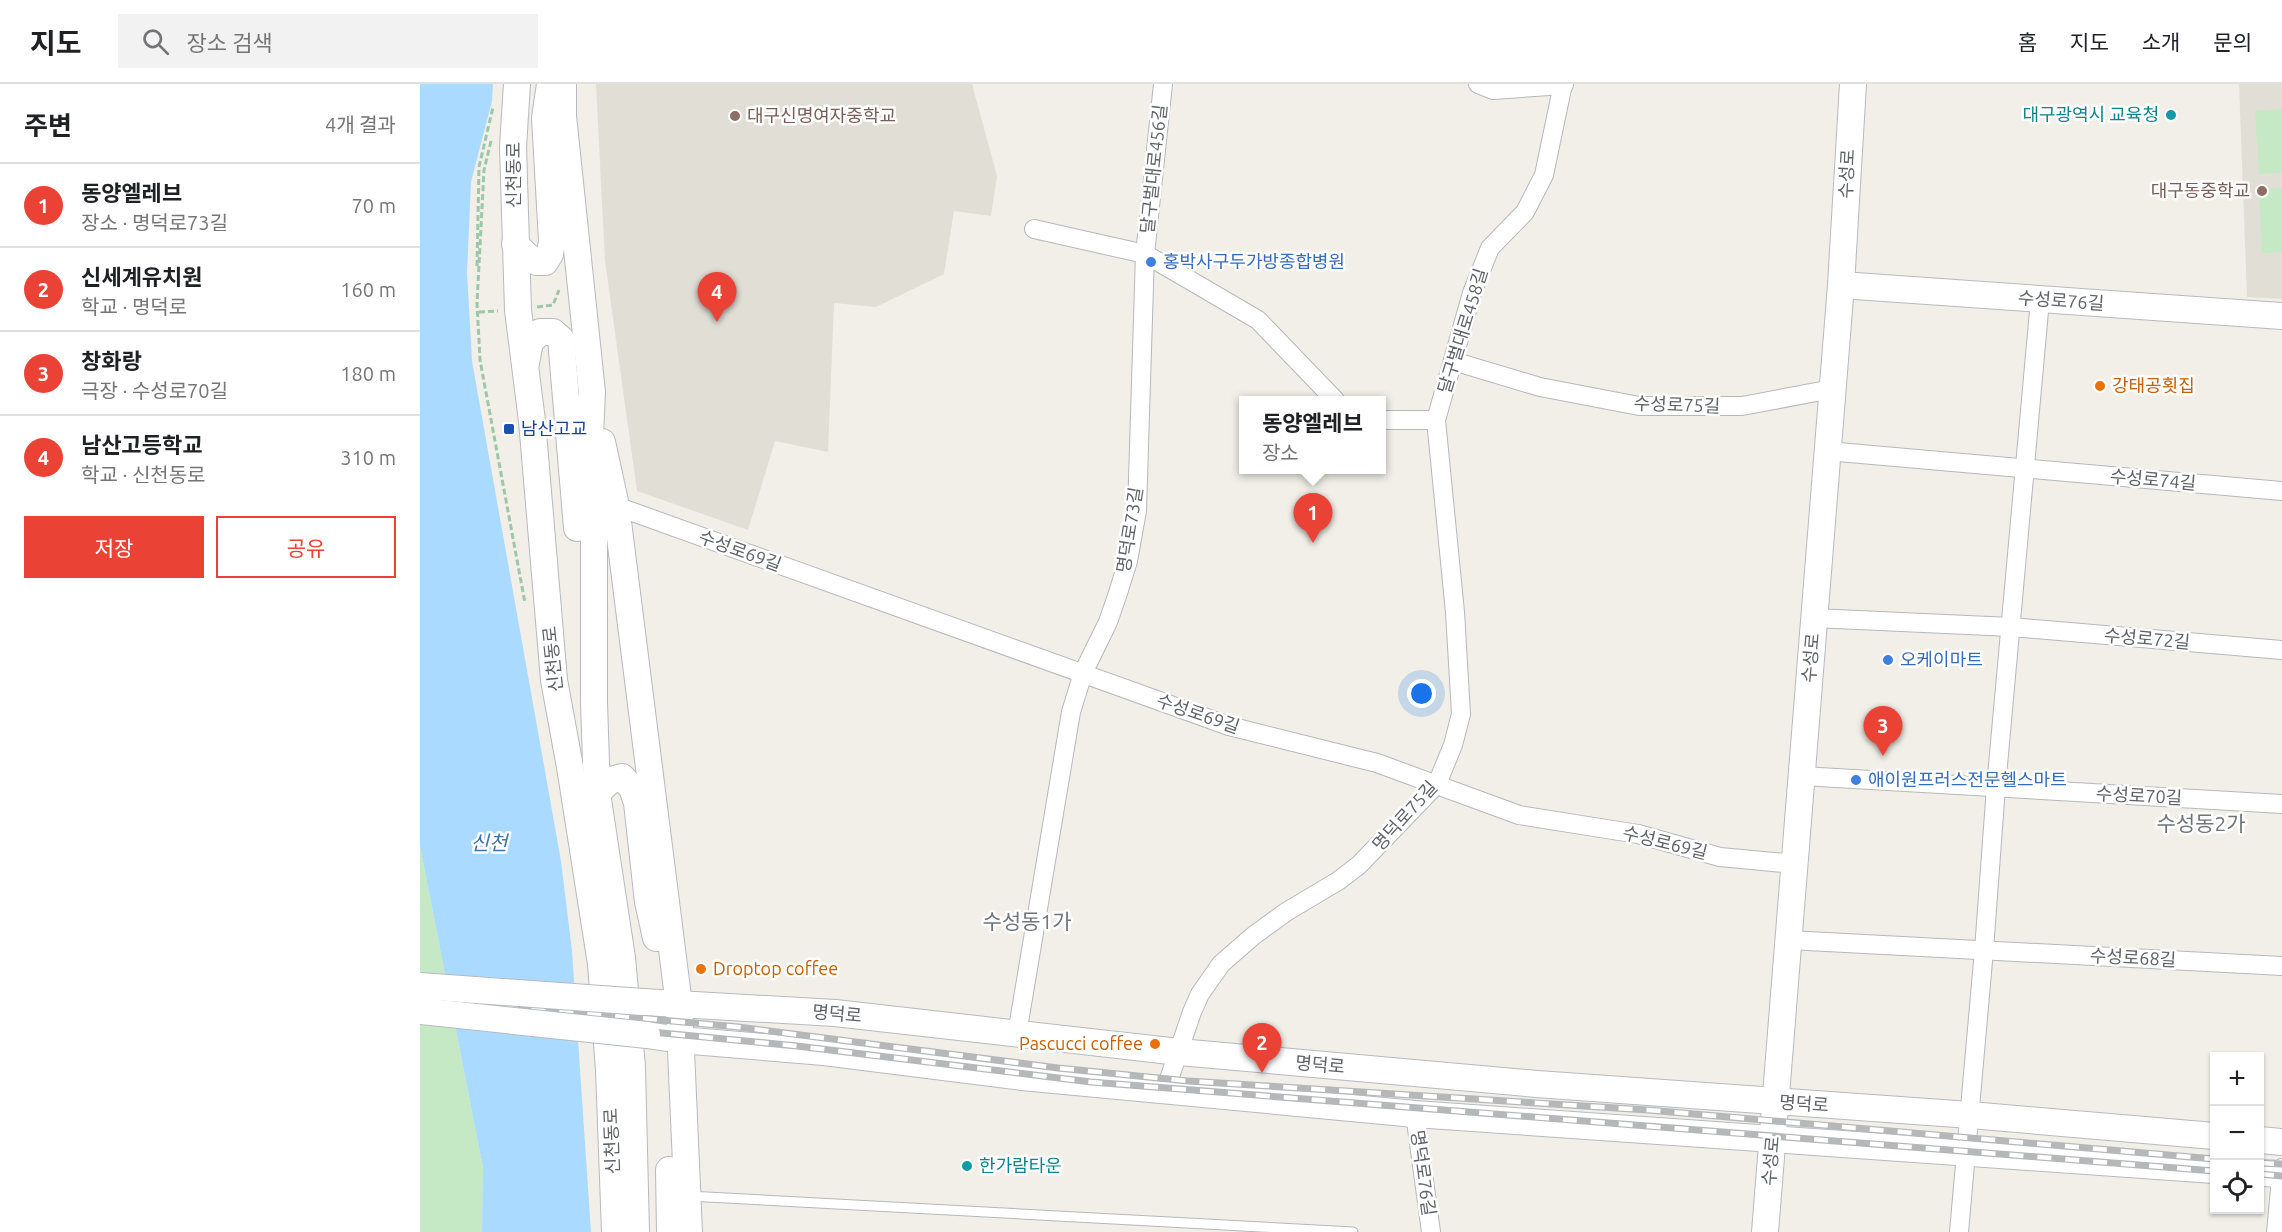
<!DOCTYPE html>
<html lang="ko">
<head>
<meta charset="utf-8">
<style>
	:root { --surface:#fff; --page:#f2f2f2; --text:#202124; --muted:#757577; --line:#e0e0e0; --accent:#ea4335 }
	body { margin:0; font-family:Ubuntu,"Noto Sans KR",sans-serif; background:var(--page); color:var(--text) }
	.controls { position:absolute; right:18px; bottom:18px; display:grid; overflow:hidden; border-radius:0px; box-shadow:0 2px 4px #0004 }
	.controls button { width:54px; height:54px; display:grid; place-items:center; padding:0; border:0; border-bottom:2px solid var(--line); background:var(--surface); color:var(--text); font:30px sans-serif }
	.you { position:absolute; left:1002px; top:610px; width:21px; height:21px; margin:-15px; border:4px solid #fff; border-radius:50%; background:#1a73e8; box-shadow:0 0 0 9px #1a73e833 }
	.badge { display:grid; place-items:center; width:39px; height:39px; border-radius:50%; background:var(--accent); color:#fff; font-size:20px; font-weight:700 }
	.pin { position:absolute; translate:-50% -50px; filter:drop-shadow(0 2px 3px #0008) }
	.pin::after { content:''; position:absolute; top:32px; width:21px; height:18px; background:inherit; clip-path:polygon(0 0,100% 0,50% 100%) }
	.popup { position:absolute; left:819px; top:312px; width:147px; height:78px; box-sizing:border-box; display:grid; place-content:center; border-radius:0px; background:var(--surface); filter:drop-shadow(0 2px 4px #0005); font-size:20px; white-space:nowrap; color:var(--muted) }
	.popup b { font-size:22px; color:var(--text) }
	.popup::after { content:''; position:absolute; left:50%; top:100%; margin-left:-12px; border:12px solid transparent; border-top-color:var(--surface) }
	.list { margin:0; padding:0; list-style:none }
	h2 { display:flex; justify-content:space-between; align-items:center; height:78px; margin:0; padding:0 24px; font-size:26px }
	h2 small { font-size:20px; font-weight:400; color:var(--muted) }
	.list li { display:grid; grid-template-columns:39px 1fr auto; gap:18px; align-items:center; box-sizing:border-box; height:84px; padding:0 24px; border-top:2px solid var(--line) }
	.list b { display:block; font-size:22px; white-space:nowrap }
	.list p { margin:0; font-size:20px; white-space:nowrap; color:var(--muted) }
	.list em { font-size:20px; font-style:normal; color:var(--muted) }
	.actions { display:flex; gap:12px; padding:18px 24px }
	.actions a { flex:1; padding:14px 0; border:2px solid var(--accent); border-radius:0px; text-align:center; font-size:21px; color:var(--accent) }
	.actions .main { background:var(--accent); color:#fff }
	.icon { flex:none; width:33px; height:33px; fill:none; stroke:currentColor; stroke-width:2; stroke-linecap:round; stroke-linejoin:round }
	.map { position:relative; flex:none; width:1862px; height:1148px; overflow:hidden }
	header { display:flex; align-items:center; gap:36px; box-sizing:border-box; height:84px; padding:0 30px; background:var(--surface); border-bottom:2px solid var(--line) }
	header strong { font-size:28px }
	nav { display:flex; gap:33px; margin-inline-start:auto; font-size:21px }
	.search { width:420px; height:54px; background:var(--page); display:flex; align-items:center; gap:15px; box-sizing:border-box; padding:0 21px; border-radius:0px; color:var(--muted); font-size:22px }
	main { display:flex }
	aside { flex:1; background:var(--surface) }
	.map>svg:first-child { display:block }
	.education { fill:#e1ded6 }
	.green { fill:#c5e8c5 }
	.water { fill:#aadaff }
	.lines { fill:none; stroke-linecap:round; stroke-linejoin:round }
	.lane-casing { stroke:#b5b8bc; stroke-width:11 }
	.street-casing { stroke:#b5b8bc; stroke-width:20 }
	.secondary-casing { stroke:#b6babf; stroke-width:28 }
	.path { stroke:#9cc7a9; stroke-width:3; stroke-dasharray:6 3; stroke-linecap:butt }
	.lane { stroke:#fff; stroke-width:9 }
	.street { stroke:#fff; stroke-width:18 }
	.secondary { stroke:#fff; stroke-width:26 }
	.rail-casing { stroke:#b6b7b8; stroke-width:7 }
	.rail { stroke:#fff; stroke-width:4.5; stroke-dasharray:14; stroke-linecap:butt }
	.secondary-bridge-casing { stroke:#b6babf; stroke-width:28; stroke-linecap:butt }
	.secondary-bridge { stroke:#fff; stroke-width:26 }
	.culture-dot { fill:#0f9aa8; stroke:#fff; stroke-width:2 }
	.education-dot { fill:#8d6e63; stroke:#fff; stroke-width:2 }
	.shop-dot { fill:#3f7fe0; stroke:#fff; stroke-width:2 }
	.food-dot { fill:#e8710a; stroke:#fff; stroke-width:2 }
	.transit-dot { fill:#1a4fb4; stroke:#fff; stroke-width:2 }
	.labels { text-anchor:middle; stroke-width:5; stroke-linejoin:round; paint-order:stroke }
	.culture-label { font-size:18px; fill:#0d838f; stroke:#fff; text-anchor:end }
	.education-label { font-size:18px; fill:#785e54; stroke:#fff; text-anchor:start }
	.street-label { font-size:18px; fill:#5f6368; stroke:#fff }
	.shop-label { font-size:18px; fill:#366cbe; stroke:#fff; text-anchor:start }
	.food-label { font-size:18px; fill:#c56008; stroke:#fff; text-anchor:start }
	.transit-label { font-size:18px; fill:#164399; stroke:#fff; text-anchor:start }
	.water-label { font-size:20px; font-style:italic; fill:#4174aa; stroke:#fff }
	.quarter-label { font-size:21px; fill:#70757a; stroke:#fff }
</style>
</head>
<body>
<header>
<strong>지도</strong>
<div class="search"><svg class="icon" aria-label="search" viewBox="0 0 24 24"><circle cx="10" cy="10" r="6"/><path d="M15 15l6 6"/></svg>장소 검색</div>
<nav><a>홈</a><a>지도</a><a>소개</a><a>문의</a></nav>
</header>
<main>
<aside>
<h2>주변<small>4개 결과</small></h2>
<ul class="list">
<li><span class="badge">1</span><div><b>동양엘레브</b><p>장소 · 명덕로73길</p></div><em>70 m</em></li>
<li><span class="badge">2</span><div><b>신세계유치원</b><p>학교 · 명덕로</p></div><em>160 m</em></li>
<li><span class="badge">3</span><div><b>창화랑</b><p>극장 · 수성로70길</p></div><em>180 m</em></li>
<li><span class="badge">4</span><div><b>남산고등학교</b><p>학교 · 신천동로</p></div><em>310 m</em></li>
</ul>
<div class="actions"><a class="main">저장</a><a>공유</a></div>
</aside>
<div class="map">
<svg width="1862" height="1148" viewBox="0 0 1862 1148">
	<rect width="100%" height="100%" fill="#f1efe8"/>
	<g class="education">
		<path d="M176 0H552L577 92 571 132 534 127 524 190 456 223 414 219 408 368 355 357 328 446 217 407 185 177Z"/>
		<path d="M1819 0H1862V215L1827 213Z"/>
	</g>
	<g class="green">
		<path d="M1862 25V89L1839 90 1835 27Z"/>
		<path d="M1862 104V168L1842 169 1839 105Z"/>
		<path d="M0 762 63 1084 62 1148H0Z"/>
	</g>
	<path class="water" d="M0 0H73L72 17 51 98 47 188 52 277 141 777 152 867 171 1148H62L63 1084 0 762Z"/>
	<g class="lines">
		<g class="lane-casing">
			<path id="lane" d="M268 1112 933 1148"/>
		</g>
		<g class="street-casing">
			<g id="street">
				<path d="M1058 0 1073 6 1144 1"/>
				<path d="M614 145 725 170 838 236 915 316"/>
				<path d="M1033 277 1120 303 1219 322H1322L1412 305"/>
				<path d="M962 336H1016"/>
				<path d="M1407 367 1862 407"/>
				<path d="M196 422 809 642 957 679 1099 731 1218 750 1300 773 1375 780"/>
				<path d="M1394 534 1591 543 1862 566"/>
				<path d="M1382 692 1862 720"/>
				<path d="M1369 856 1862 882"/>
				<path d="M597 950 651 628 663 589 688 538 697 512 708 477 717 427 725 170 743 0"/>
				<path d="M745 1007 772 928 780 910 801 880 833 852 866 828 918 797 939 781 1017 700 1033 661 1041 630 1035 528 1016 336 1052 209 1070 164 1105 128 1124 91 1143 0"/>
				<path d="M995 1030 1011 1148"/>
				<path d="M1539 1148 1564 866 1576 703 1620 216"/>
				<path d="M1856 1148 1862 1084"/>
			</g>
		</g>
		<g class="secondary-casing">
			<g id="secondary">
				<path d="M97 0 93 63 98 226 112 337 134 596 150 683 181 880 189 986 195 1148"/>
				<path d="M143 0V32L172 308 170 350 174 449V618L177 709 202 874 212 983 216 1148"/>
				<path d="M95 160 107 172 117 178H125L130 170 132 157 125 34 130 0"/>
				<path d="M1421 201 1862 232"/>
				<path d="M106 279 110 258 120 248H133L141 255 157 444"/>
				<path d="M182 358 196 422 259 921 269 1148"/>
				<path d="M177 709 191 696 202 693 212 704 217 719 228 818 236 854"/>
				<path d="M223 918 415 929 759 968 1117 1000 1550 1031 1794 1052"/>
				<path d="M227 951 260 956 404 968 602 993 995 1030 1794 1086"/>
				<path d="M1840 1056 1862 1058"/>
				<path d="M249 1086 250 1148"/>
				<path d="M1840 1089 1862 1090"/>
				<path d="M1345 1148 1421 201 1433 0"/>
			</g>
		</g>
		<g class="path">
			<path d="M71 57 64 86 57 219 60 276 105 519"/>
			<path d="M57 182 59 83 73 23"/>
			<path d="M117 223 133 221 139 206"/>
			<path d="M59 228 78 227"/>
		</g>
		<use href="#lane" class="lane"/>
		<use href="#street" class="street"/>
		<use href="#secondary" class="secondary"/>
		<g class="rail-casing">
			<g id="rail">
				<path d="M0 914 318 943 638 984 768 997 1228 1026 1794 1075"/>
				<path d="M0 929 159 941 377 962 671 998 1794 1087"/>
				<path d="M1840 1079 1862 1080"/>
				<path d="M1840 1090 1862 1092"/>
			</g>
		</g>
		<use href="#rail" class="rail"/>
		<g class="secondary-bridge-casing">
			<g id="secondary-bridge">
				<path d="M0 902 223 918"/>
				<path d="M0 927 227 951"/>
			</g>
		</g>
		<use href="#secondary-bridge" class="secondary-bridge"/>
	</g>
	<g class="culture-dot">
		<circle cx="1751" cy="31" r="6"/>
		<circle cx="547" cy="1082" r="6"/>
	</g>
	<g class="education-dot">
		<circle cx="315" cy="32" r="6"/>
		<circle cx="1842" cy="107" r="6"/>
	</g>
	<g class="shop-dot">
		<circle cx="731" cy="178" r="6"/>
		<circle cx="1468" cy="576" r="6"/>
		<circle cx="1436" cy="696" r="6"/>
	</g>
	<g class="food-dot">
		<circle cx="1680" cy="302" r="6"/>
		<circle cx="281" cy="885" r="6"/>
		<circle cx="735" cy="960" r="6"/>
	</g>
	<rect class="transit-dot" x="83" y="339" width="12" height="12" rx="3"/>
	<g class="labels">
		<g class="culture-label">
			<text x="1739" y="37">대구광역시 교육청</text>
			<text x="559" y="1088" text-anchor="start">한가람타운</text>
		</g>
		<g class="education-label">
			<text x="327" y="38">대구신명여자중학교</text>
			<text x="1830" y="113" text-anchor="end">대구동중학교</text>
		</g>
		<g class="street-label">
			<text transform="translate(734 85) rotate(-84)" y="6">달구벌대로456길</text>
			<text transform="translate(1427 90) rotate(-87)" y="6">수성로</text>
			<text transform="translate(94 91) rotate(-90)" y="6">신천동로</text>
			<text transform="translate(1641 217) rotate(4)" y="6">수성로76길</text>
			<text transform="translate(1043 247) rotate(-73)" y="6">달구벌대로458길</text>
			<text transform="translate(1257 321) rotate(2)" y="6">수성로75길</text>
			<text transform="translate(1733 396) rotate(5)" y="6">수성로74길</text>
			<text transform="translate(710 446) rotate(-81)" y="6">명덕로73길</text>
			<text transform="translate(320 467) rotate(20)" y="6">수성로69길</text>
			<text transform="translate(1727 555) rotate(5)" y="6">수성로72길</text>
			<text transform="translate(1391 574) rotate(-85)" y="6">수성로</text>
			<text transform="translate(133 575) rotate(-96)" y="6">신천동로</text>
			<text transform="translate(778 630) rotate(19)" y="6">수성로69길</text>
			<text transform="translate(1719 712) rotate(3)" y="6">수성로70길</text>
			<text transform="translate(985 732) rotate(-48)" y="6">명덕로75길</text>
			<text transform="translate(1245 759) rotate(14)" y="6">수성로69길</text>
			<text transform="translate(1713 874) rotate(3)" y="6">수성로68길</text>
			<text transform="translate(417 930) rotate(5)" y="6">명덕로</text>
			<text transform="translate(900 981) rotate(5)" y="6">명덕로</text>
			<text transform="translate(1384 1020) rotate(4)" y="6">명덕로</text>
			<text transform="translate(192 1057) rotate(-92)" y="6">신천동로</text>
			<text transform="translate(1351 1077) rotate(-85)" y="6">수성로</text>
			<text transform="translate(1003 1089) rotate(82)" y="6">명덕로76길</text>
		</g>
		<g class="shop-label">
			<text x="743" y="184">홍박사구두가방종합병원</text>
			<text x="1480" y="582">오케이마트</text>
			<text x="1448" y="702">애이원프러스전문헬스마트</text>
		</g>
		<g class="food-label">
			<text x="1692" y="308">강태공횟집</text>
			<text x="293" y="891">Droptop coffee</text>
			<text x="723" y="966" text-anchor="end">Pascucci coffee</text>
		</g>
		<g class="transit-label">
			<text x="101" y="351">남산고교</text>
		</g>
		<g class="water-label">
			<text x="69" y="766">신천</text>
		</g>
		<g class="quarter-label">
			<text x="1781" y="747">수성동2가</text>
			<text x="607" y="845">수성동1가</text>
		</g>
	</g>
</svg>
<div class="controls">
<button>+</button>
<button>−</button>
<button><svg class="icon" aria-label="locate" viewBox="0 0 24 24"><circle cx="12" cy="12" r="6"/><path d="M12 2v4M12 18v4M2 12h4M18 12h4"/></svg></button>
</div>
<div class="you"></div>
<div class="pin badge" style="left:893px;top:459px">1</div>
<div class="popup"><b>동양엘레브</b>장소</div>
<div class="pin badge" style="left:842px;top:989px">2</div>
<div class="pin badge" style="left:1463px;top:672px">3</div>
<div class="pin badge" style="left:297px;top:238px">4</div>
</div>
</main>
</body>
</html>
